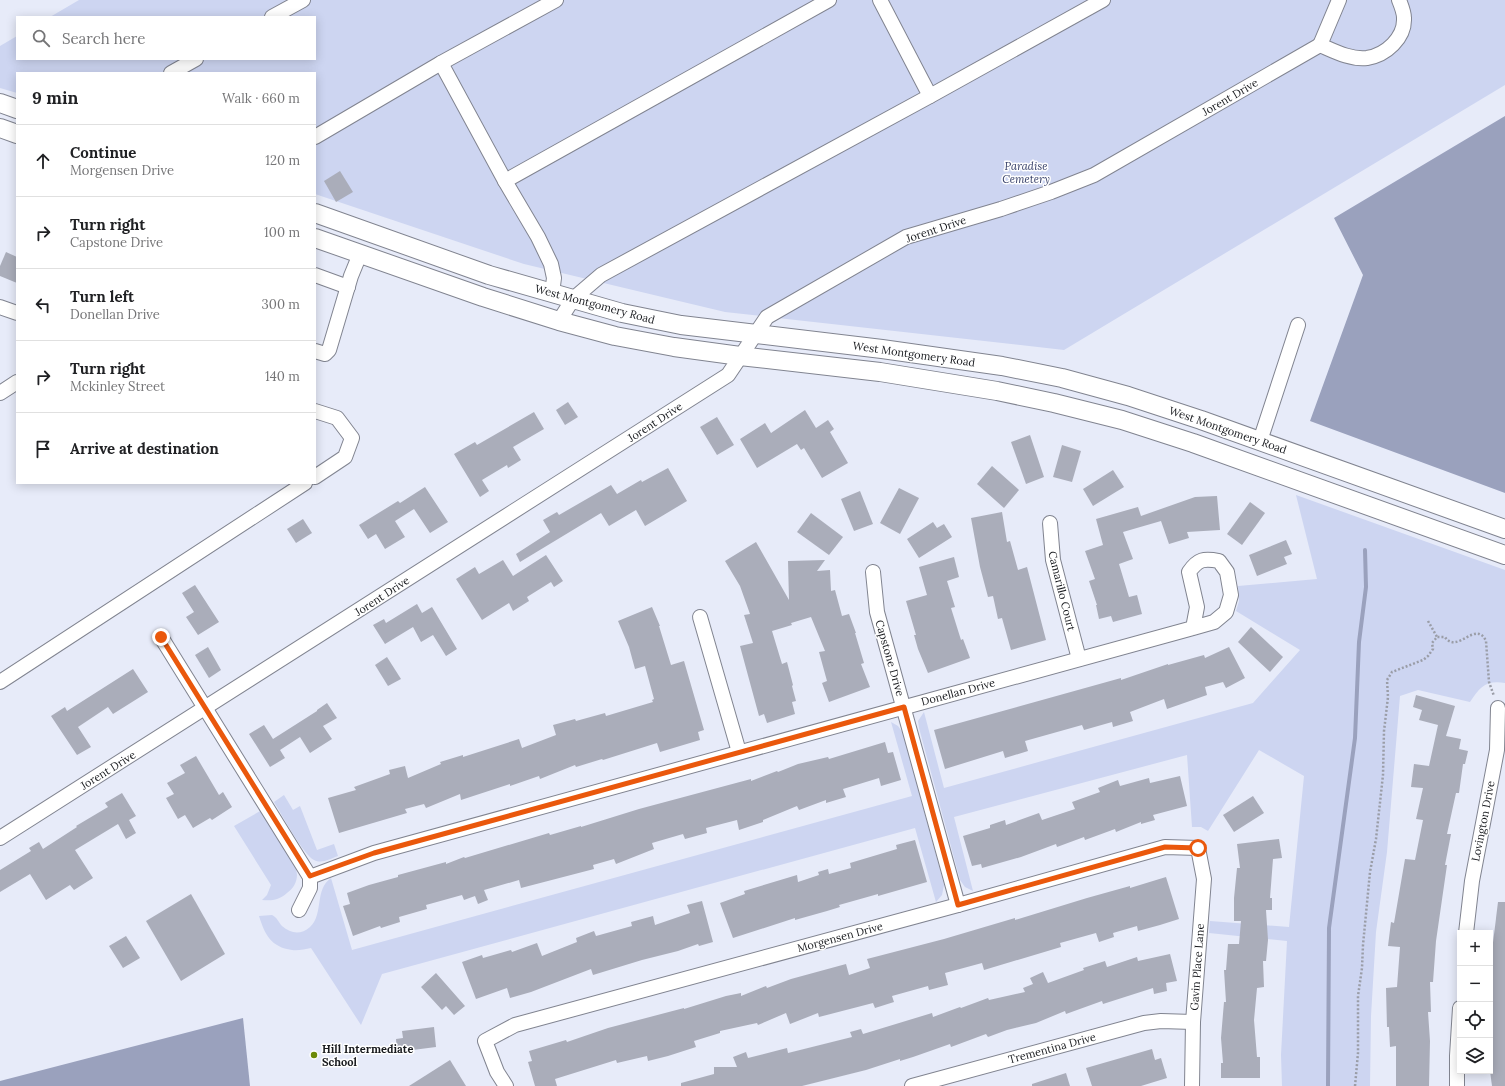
<!DOCTYPE html>
<html lang="en">
<head>
<meta charset="utf-8">
<style>
	:root { --surface:#fff; --page:#f2f2f2; --text:#202124; --muted:#757577; --line:#e0e0e0 }
	body { margin:0; font-family:Lora,serif; background:var(--page); color:var(--text) }
	.controls { position:absolute; right:12px; bottom:12px; display:grid; overflow:hidden; border-radius:0px; box-shadow:0 2px 10px #0003 }
	.controls button { width:36px; height:36px; display:grid; place-items:center; padding:0; border:0; border-bottom:1px solid var(--line); background:var(--surface); color:var(--text); font:20px sans-serif }
	.stop { position:absolute; width:12px; height:12px; margin:-9px; border:3px solid #ea580c; border-radius:50%; background:#fff }
	.stop.end { background:#ea580c; border-color:#fff; box-shadow:0 1px 4px #0008 }
	.list { margin:0; padding:0; list-style:none }
	h2 { display:flex; justify-content:space-between; align-items:center; height:52px; margin:0; padding:0 16px; font-size:17px }
	h2 small { font-size:13px; font-weight:400; color:var(--muted) }
	.list li { display:grid; grid-template-columns:26px 1fr auto; gap:12px; align-items:center; box-sizing:border-box; height:72px; padding:0 16px; border-top:1px solid var(--line) }
	.list b { display:block; font-size:15px; white-space:nowrap }
	.list p { margin:0; font-size:13px; white-space:nowrap; color:var(--muted) }
	.list em { font-size:13px; font-style:normal; color:var(--muted) }
	.icon { flex:none; width:22px; height:22px; fill:none; stroke:currentColor; stroke-width:2; stroke-linecap:round; stroke-linejoin:round }
	.map { position:relative; flex:none; width:1505px; height:1086px; overflow:hidden }
	.search { position:absolute; background:var(--surface); box-shadow:0 2px 10px #0003; left:16px; top:16px; width:300px; height:44px; display:flex; align-items:center; gap:10px; box-sizing:border-box; padding:0 14px; border-radius:0px; color:var(--muted); font-size:15px }
	.panel { position:absolute; background:var(--surface); box-shadow:0 2px 10px #0003; left:16px; top:72px; width:300px; height:412px; border-radius:0px }
	.map>svg:first-child { display:block }
	.green { fill:#cdd5f1 }
	.water { fill:#9aa1bd }
	.lines { fill:none; stroke-linecap:round; stroke-linejoin:round }
	.stream { stroke:#9aa1bd; stroke-width:4 }
	.building { fill:#aaadba }
	.minor-casing { stroke:#818490; stroke-width:16 }
	.major-casing { stroke:#818490; stroke-width:20 }
	.path { stroke:#9a9da7; stroke-width:2.5; stroke-dasharray:2 2; stroke-linecap:butt }
	.minor { stroke:#fff; stroke-width:14 }
	.major { stroke:#fff; stroke-width:18 }
	.route { stroke:#ea580c; stroke-width:5 }
	.poi-dot { fill:#6c8a07; stroke:#fff; stroke-width:1.5 }
	.labels { text-anchor:middle; stroke-width:3; stroke-linejoin:round; paint-order:stroke }
	.street-label { font-size:11px; fill:#181a1e; stroke:#fff }
	.park-label { font-size:11px; font-style:italic; fill:#374069; stroke:#fff }
	.poi-label { font-size:11px; font-weight:bold; fill:#181a1e; stroke:#fff; text-anchor:start }
</style>
</head>
<body>
<div class="map">
<svg width="1505" height="1086" viewBox="0 0 1505 1086">
	<rect width="100%" height="100%" fill="#e7ebf9"/>
	<g class="green">
		<path d="M79 0H1505V85L1064 350 725 312 524 264 315 194V73H17V93L0 88V46L17 36V59H315V17H50Z"/>
		<path d="M1296 495 1505 570V683C1486 680 1480 687 1470 702L1418 690 1400 696 1387 852 1376 932 1371 1016 1370 1086H1282L1281 1055 1287 941 1209 933 1210 921 1289 927 1304 776 1259 750 1208 831 1201 827H1192L1187 755 954 817 973 891 965 887 960 880 919 728 918 721 924 712 944 788 1253 703 1300 650 1236 611 1239 601 1238 586 1317 579Z"/>
		<path d="M891 722 898 726 903 733 944 885 942 895 936 902 915 828 382 974 361 1025 311 948C305 949 298 951 292 950 271 947 265 935 259 916 263 916 268 915 272 915 277 917 279 923 282 926 291 934 301 935 310 927 324 914 314 890 331 878L352 950 912 796Z"/>
		<path d="M284 795 293 810 300 806 317 850 334 844 338 856C330 859 322 864 314 860 304 856 281 813 274 802Z"/>
		<path d="M262 810C271 825 297 859 297 875 297 882 293 889 287 893 279 900 272 901 262 900L267 895 271 885 234 826Z"/>
	</g>
	<g class="water">
		<path d="M1505 116V493L1310 421 1363 275 1334 218Z"/>
		<path d="M243 1018 250 1086H0V1081Z"/>
	</g>
	<g class="lines">
		<path class="stream" d="M1328 1086 1329 928 1355 738 1359 642 1366 587 1365 550"/>
	</g>
	<g class="building">
		<path d="M340 171 353 192 336 202 324 181Z"/>
		<path d="M6 252 17 257V283L0 276V266Z"/>
		<path d="M568 402 578 417 565 425 556 410Z"/>
		<path d="M805 410 816 428 828 420 834 429 830 432 848 463 822 478 804 448 801 450 797 444 757 468 740 439 765 423 771 433Z"/>
		<path d="M534 412 544 429 513 447 521 460 508 468 507 465 482 480 489 491 480 497 454 454 475 442 477 445Z"/>
		<path d="M717 417 734 445 717 455 700 427Z"/>
		<path d="M1030 435 1044 477 1026 484 1011 442Z"/>
		<path d="M1062 445 1081 451 1072 482 1053 477Z"/>
		<path d="M992 466 1019 490 1004 508 977 484Z"/>
		<path d="M668 468 687 501 662 516 645 526 636 510 609 526 601 513 520 562 516 554 550 532 543 520 557 512 559 515 611 485 617 494 641 480 642 482Z"/>
		<path d="M1113 470 1124 487 1093 506 1083 489Z"/>
		<path d="M425 487 448 522 430 533 414 509 395 521 405 537 385 549 376 534 368 539 359 525 398 501 400 503Z"/>
		<path d="M899 488 919 498 900 534 880 523Z"/>
		<path d="M860 491 873 524 854 531 841 499Z"/>
		<path d="M1217 496 1220 530 1187 532 1189 538 1169 544 1161 521 1123 532 1133 559 1119 564 1129 597 1137 595 1142 614 1113 622 1111 616 1099 619 1096 605H1097L1089 581 1095 579 1085 551 1103 545 1096 519 1138 507 1141 516 1195 497Z"/>
		<path d="M1250 502 1265 513 1242 545 1227 534Z"/>
		<path d="M1002 512 1007 542 1010 541 1018 570 1027 567 1046 640 1011 650 1002 618 998 619 993 596 988 597 980 567 971 518Z"/>
		<path d="M811 513 843 537 829 555 797 532Z"/>
		<path d="M303 519 312 533 296 543 287 529Z"/>
		<path d="M933 522 937 528 944 524 952 537 919 558 907 539Z"/>
		<path d="M1286 540 1292 554 1284 557 1287 564 1257 576 1249 555Z"/>
		<path d="M756 542 789 600 788 561 825 560 817 571 830 570 831 591 835 590 842 616 849 614 856 633H855L864 663 861 664 870 687 829 702 822 683 827 681 819 652 825 651 811 617 791 623 792 625 772 631 782 664 787 662 793 685 792 686 796 701 792 702 795 714 767 723 764 714 759 716 740 646 753 643 744 615 750 614 740 586 725 561Z"/>
		<path d="M546 555 563 581 554 587 551 582 527 597 529 601 513 611 509 603 482 620 456 579 475 567 479 574 503 560 513 576Z"/>
		<path d="M954 557 959 577 947 581 955 607 951 608 961 640 963 639 970 658 928 673 918 649 914 635H916L906 601 927 595 919 567Z"/>
		<path d="M195 585 219 622 198 635 186 617 194 612 182 593Z"/>
		<path d="M417 604 422 613 432 607 457 649 446 656 433 635 421 642 413 627 385 644 373 625 384 619 386 623Z"/>
		<path d="M652 607 660 626H659L671 665 684 661 704 730 698 732 700 740 660 752 657 743 603 760 602 759 576 767 575 765 540 779 539 776 510 786V784L461 800 460 794 426 808 424 804 405 809 407 813 339 833 328 798 356 790 354 787 390 774 389 770 405 766 408 778 441 764 440 762 463 755V757L519 739 522 748 556 735 553 725 575 719 576 721 605 713 606 716 653 702 652 700 654 699 645 666 635 669 629 647 618 621Z"/>
		<path d="M1251 627 1283 657 1270 672 1238 642Z"/>
		<path d="M208 647 221 670 209 678 195 655Z"/>
		<path d="M1229 647 1245 678 1226 688 1223 682 1205 687 1207 695 1167 709 1164 699 1130 712 1133 721 1113 727 1112 722 1084 730 1082 725 1025 741 1028 751 1005 758 1003 751 945 769 934 730 1121 678V680L1168 664V665L1204 655 1205 658Z"/>
		<path d="M387 657 401 679 388 686 375 665Z"/>
		<path d="M133 669 148 692 113 714 108 707 78 727 91 747 77 755 51 716 65 707 67 711Z"/>
		<path d="M1416 695 1455 706 1446 736 1461 739 1459 749 1468 751 1465 764H1463L1459 793H1456L1447 834H1451L1445 865H1447L1436 941 1433 982H1430L1431 1012H1428L1430 1041 1429 1086H1396V1046L1390 1047 1389 1027H1387L1386 988 1397 987 1400 947 1388 946 1391 922 1394 923 1405 859 1415 860 1423 820 1416 819 1423 788 1411 787 1414 764 1429 766 1438 725 1419 720 1422 710 1413 707Z"/>
		<path d="M327 703 337 718 323 726 332 739 310 753 300 737 280 750 285 758 270 767 249 734 264 725 273 739 317 711V710Z"/>
		<path d="M885 742 888 753 893 752 901 780 881 786 879 778 843 789 846 797 826 803V800L799 810 797 806 763 820V822L739 830 737 820 706 828 707 833 685 839 683 834 652 843 654 849 616 864 614 859 593 865 594 869 521 888 519 880 484 890 488 900 478 904 475 896 464 900 462 895 426 905 427 909 399 917 400 922 381 928 380 926 353 936 343 906 350 904 347 893 369 885 398 877V875L446 862V864L464 857 465 858 549 833 550 835 581 826V827L639 809 751 779V781L777 771 778 772 798 764 828 757 829 759Z"/>
		<path d="M196 756 219 795 223 792 232 807 212 820 210 818 193 828 185 815 178 819 166 798 174 794 167 783 185 773 180 765Z"/>
		<path d="M1180 776 1187 806 1153 815 1155 820 1141 824V822L1116 832 1115 829 1085 840 1084 837 1057 847 1056 844 1021 857 982 868 981 864 972 866 963 836 990 828V825L1005 820 1006 825 1039 813 1042 820 1075 809 1072 802 1100 792 1098 788 1118 780 1120 786 1149 778 1150 783Z"/>
		<path d="M122 793 136 816 129 820 136 833 126 839 118 824 75 850 93 878 74 890 70 885 46 900 30 874 0 892V870L31 851 29 848 39 842 43 849 77 827 76 826 108 807 105 803Z"/>
		<path d="M1253 796 1264 813 1234 832 1223 815Z"/>
		<path d="M1279 839 1282 858 1273 859 1270 898H1272V910H1266L1268 940 1266 961H1263L1264 987 1257 988 1254 1020 1257 1057H1260V1078H1221V1063H1223L1221 1038 1224 1002H1226L1224 970H1226L1228 944H1239L1241 921H1234V898L1237 868H1240L1237 844Z"/>
		<path d="M915 840 927 882 878 896V894L839 905 840 907 827 911 795 920V918L733 938 720 903 745 894 744 891 797 875 798 882 819 875 818 872 828 869 829 874 851 868 850 863 897 849 896 845Z"/>
		<path d="M1166 877 1179 919 1160 925 1138 931 1137 926 1113 933 1114 937 1099 942 1096 933 1060 943 1061 947 984 970 982 963 945 973 948 985 929 990 928 986 892 996 894 1002 875 1008 873 1003 819 1017 818 1013 790 1024 786 1013 758 1025 757 1023 720 1031V1033L694 1041 696 1047 668 1056 648 1061 647 1056 617 1063 616 1060 555 1079 557 1086H535L528 1062 532 1061 529 1051 566 1040 567 1042 608 1028 684 1008V1009L726 996 741 993V996L766 986 767 988 791 979 846 964 849 975 870 968 867 959 944 939 1015 918V920L1087 898 1130 886V888Z"/>
		<path d="M191 894 225 954 181 981 146 921Z"/>
		<path d="M702 901 713 942 699 946 698 944 678 951 642 960 593 975 591 969 531 992 510 998 507 988 476 999 462 962 482 955 483 958 511 950 512 952 537 943 542 956 577 942 576 938 594 931 596 936 632 926 631 922 653 916 655 925 690 913 687 905Z"/>
		<path d="M1498 902H1505V1086H1492L1490 1071V967Z"/>
		<path d="M126 936 140 958 123 968 109 946Z"/>
		<path d="M1170 954 1177 981 1166 983 1167 991 1154 994 1153 988 1103 1004 1102 1001 1066 1014 1065 1011 1036 1023 1007 1030 988 1037 986 1034 951 1047 950 1044 913 1057 900 1061V1059L866 1070 802 1086H681V1083L714 1074V1067H737L733 1057 746 1052 748 1058 787 1048 788 1053 852 1037 850 1032 861 1029 863 1034 932 1013 933 1017 960 1007 961 1008 988 998 989 1000 1025 992 1023 988 1033 984 1030 978 1043 972 1048 983 1084 970 1083 968 1105 961 1107 967 1137 957 1138 961Z"/>
		<path d="M436 973 465 1006 454 1015 446 1006 442 1010 421 987Z"/>
		<path d="M434 1027 436 1047 397 1052 396 1039 403 1038 402 1031Z"/>
		<path d="M1152 1049 1155 1060 1161 1058 1167 1078 1141 1086H1092L1086 1068Z"/>
		<path d="M450 1060 466 1086H409Z"/>
		<path d="M1066 1073 1070 1086H1032V1084Z"/>
	</g>
	<g class="lines">
		<g class="minor-casing">
			<g id="minor">
				<path d="M880 0 930 96"/>
				<path d="M272 17 303 0"/>
				<path d="M1320 45C1334 51 1351 60 1367 58 1386 55 1405 38 1404 18 1404 12 1401 5 1399 0"/>
				<path d="M1320 45 1339 0"/>
				<path d="M441 63 505 181 538 237 551 264 554 278 552 293"/>
				<path d="M171 73 196 59"/>
				<path d="M315 137 441 63 556 0"/>
				<path d="M505 181 829 0"/>
				<path d="M315 275 348 287"/>
				<path d="M0 307 17 313"/>
				<path d="M559 321 573 299 601 275 930 96 1103 0"/>
				<path d="M315 351 325 354 329 350 351 276 360 254"/>
				<path d="M0 393 17 382"/>
				<path d="M315 411 337 418 352 438 345 457 315 477"/>
				<path d="M1260 441 1298 325"/>
				<path d="M1050 523 1053 560 1079 659"/>
				<path d="M873 572 877 612 958 905"/>
				<path d="M700 617 739 752"/>
				<path d="M161 637 310 877V888L299 910"/>
				<path d="M0 682 305 483"/>
				<path d="M0 838 728 375 767 317 906 237 1001 209 1051 192 1094 175 1320 45"/>
				<path d="M310 877 374 853 1193 628 1214 622 1226 612 1231 595 1227 572 1219 561C1204 558 1198 559 1189 572L1197 607 1193 628"/>
				<path d="M1466 933 1472 881 1497 750 1498 708"/>
				<path d="M506 1086 497 1072 485 1041 515 1025 958 905 1165 847 1198 848 1204 879 1193 1022 1192 1086"/>
				<path d="M912 1086 1144 1023 1161 1021 1193 1022"/>
				<path d="M1457 1086V1056L1460 1008"/>
			</g>
		</g>
		<g class="major-casing">
			<g id="major">
				<path d="M0 103 17 109"/>
				<path d="M0 128 17 134"/>
				<path d="M315 213 489 275 622 313 681 325 882 349 1002 366 1062 378 1128 396 1201 420 1505 529"/>
				<path d="M315 238 483 297 559 321 615 336 674 347 740 356 880 372 997 391 1054 403 1122 420 1193 443 1505 555"/>
			</g>
		</g>
		<g class="path">
			<path d="M1428 621 1437 637"/>
			<path d="M1355 1086 1358 1053V996L1362 968 1363 945 1370 872 1376 839 1383 775 1384 731 1388 697 1387 680 1392 672 1423 660 1428 656 1433 649 1432 643 1437 637H1445C1457 655 1476 619 1486 641L1489 682 1494 696"/>
		</g>
		<use href="#minor" class="minor"/>
		<use href="#major" class="major"/>
	</g>
	<g class="lines">
		<path class="route" d="M161 637 310 876 374 853 904 707 958 905 1165 847 1198 848"/>
	</g>
	<circle class="poi-dot" cx="314" cy="1055" r="4"/>
	<g class="labels">
		<g class="street-label">
			<text transform="translate(1230 97) rotate(-30)" y="4">Jorent Drive</text>
			<text transform="translate(936 229) rotate(-18)" y="4">Jorent Drive</text>
			<text transform="translate(595 304) rotate(15)" y="4">West Montgomery Road</text>
			<text transform="translate(914 354) rotate(8)" y="4">West Montgomery Road</text>
			<text transform="translate(655 422) rotate(-33)" y="4">Jorent Drive</text>
			<text transform="translate(1228 430) rotate(19)" y="4">West Montgomery Road</text>
			<text transform="translate(1062 591) rotate(76)" y="4">Camarillo Court</text>
			<text transform="translate(382 596) rotate(-33)" y="4">Jorent Drive</text>
			<text transform="translate(890 658) rotate(74)" y="4">Capstone Drive</text>
			<text transform="translate(958 692) rotate(-15)" y="4">Donellan Drive</text>
			<text transform="translate(108 770) rotate(-32)" y="4">Jorent Drive</text>
			<text transform="translate(1483 821) rotate(-79)" y="4">Lovington Drive</text>
			<text transform="translate(840 937) rotate(-15)" y="4">Morgensen Drive</text>
			<text transform="translate(1197 967) rotate(-86)" y="4">Gavin Place Lane</text>
			<text transform="translate(1052 1048) rotate(-15)" y="4">Trementina Drive</text>
		</g>
		<g class="park-label">
			<text x="1026" y="170">Paradise<tspan x="1026" dy="13">Cemetery</tspan></text>
		</g>
		<g class="poi-label">
			<text x="322" y="1053">Hill Intermediate<tspan x="322" dy="13">School</tspan></text>
		</g>
	</g>
</svg>
<div class="controls">
<button>+</button>
<button>−</button>
<button><svg class="icon" aria-label="locate" viewBox="0 0 24 24"><circle cx="12" cy="12" r="6"/><path d="M12 2v4M12 18v4M2 12h4M18 12h4"/></svg></button>
<button><svg class="icon" aria-label="layers" viewBox="0 0 24 24"><path d="M12 4l9 5-9 5-9-5zM3 14l9 5 9-5"/></svg></button>
</div>
<div class="stop" style="left:1198px;top:848px"></div>
<div class="stop end" style="left:161px;top:637px"></div>
<div class="search"><svg class="icon" aria-label="search" viewBox="0 0 24 24"><circle cx="10" cy="10" r="6"/><path d="M15 15l6 6"/></svg>Search here</div>
<section class="panel">
<h2>9 min<small>Walk · 660 m</small></h2>
<ul class="list">
<li><svg class="icon" aria-label="ahead" viewBox="0 0 24 24"><path d="M12 20V5M6 11l6-6 6 6"/></svg><div><b>Continue</b><p>Morgensen Drive</p></div><em>120 m</em></li>
<li><svg class="icon" aria-label="right" viewBox="0 0 24 24"><path d="M7 20v-9h11M14 6l5 5-5 5"/></svg><div><b>Turn right</b><p>Capstone Drive</p></div><em>100 m</em></li>
<li><svg class="icon" aria-label="left" viewBox="0 0 24 24"><path d="M17 20v-9H6M10 6l-5 5 5 5"/></svg><div><b>Turn left</b><p>Donellan Drive</p></div><em>300 m</em></li>
<li><svg class="icon" aria-label="right" viewBox="0 0 24 24"><path d="M7 20v-9h11M14 6l5 5-5 5"/></svg><div><b>Turn right</b><p>Mckinley Street</p></div><em>140 m</em></li>
<li><svg class="icon" aria-label="arrive" viewBox="0 0 24 24"><path d="M6 21V4h12l-3 4 3 4H6"/></svg><div><b>Arrive at destination</b></div></li>
</ul>
</section>
</div>
</body>
</html>
